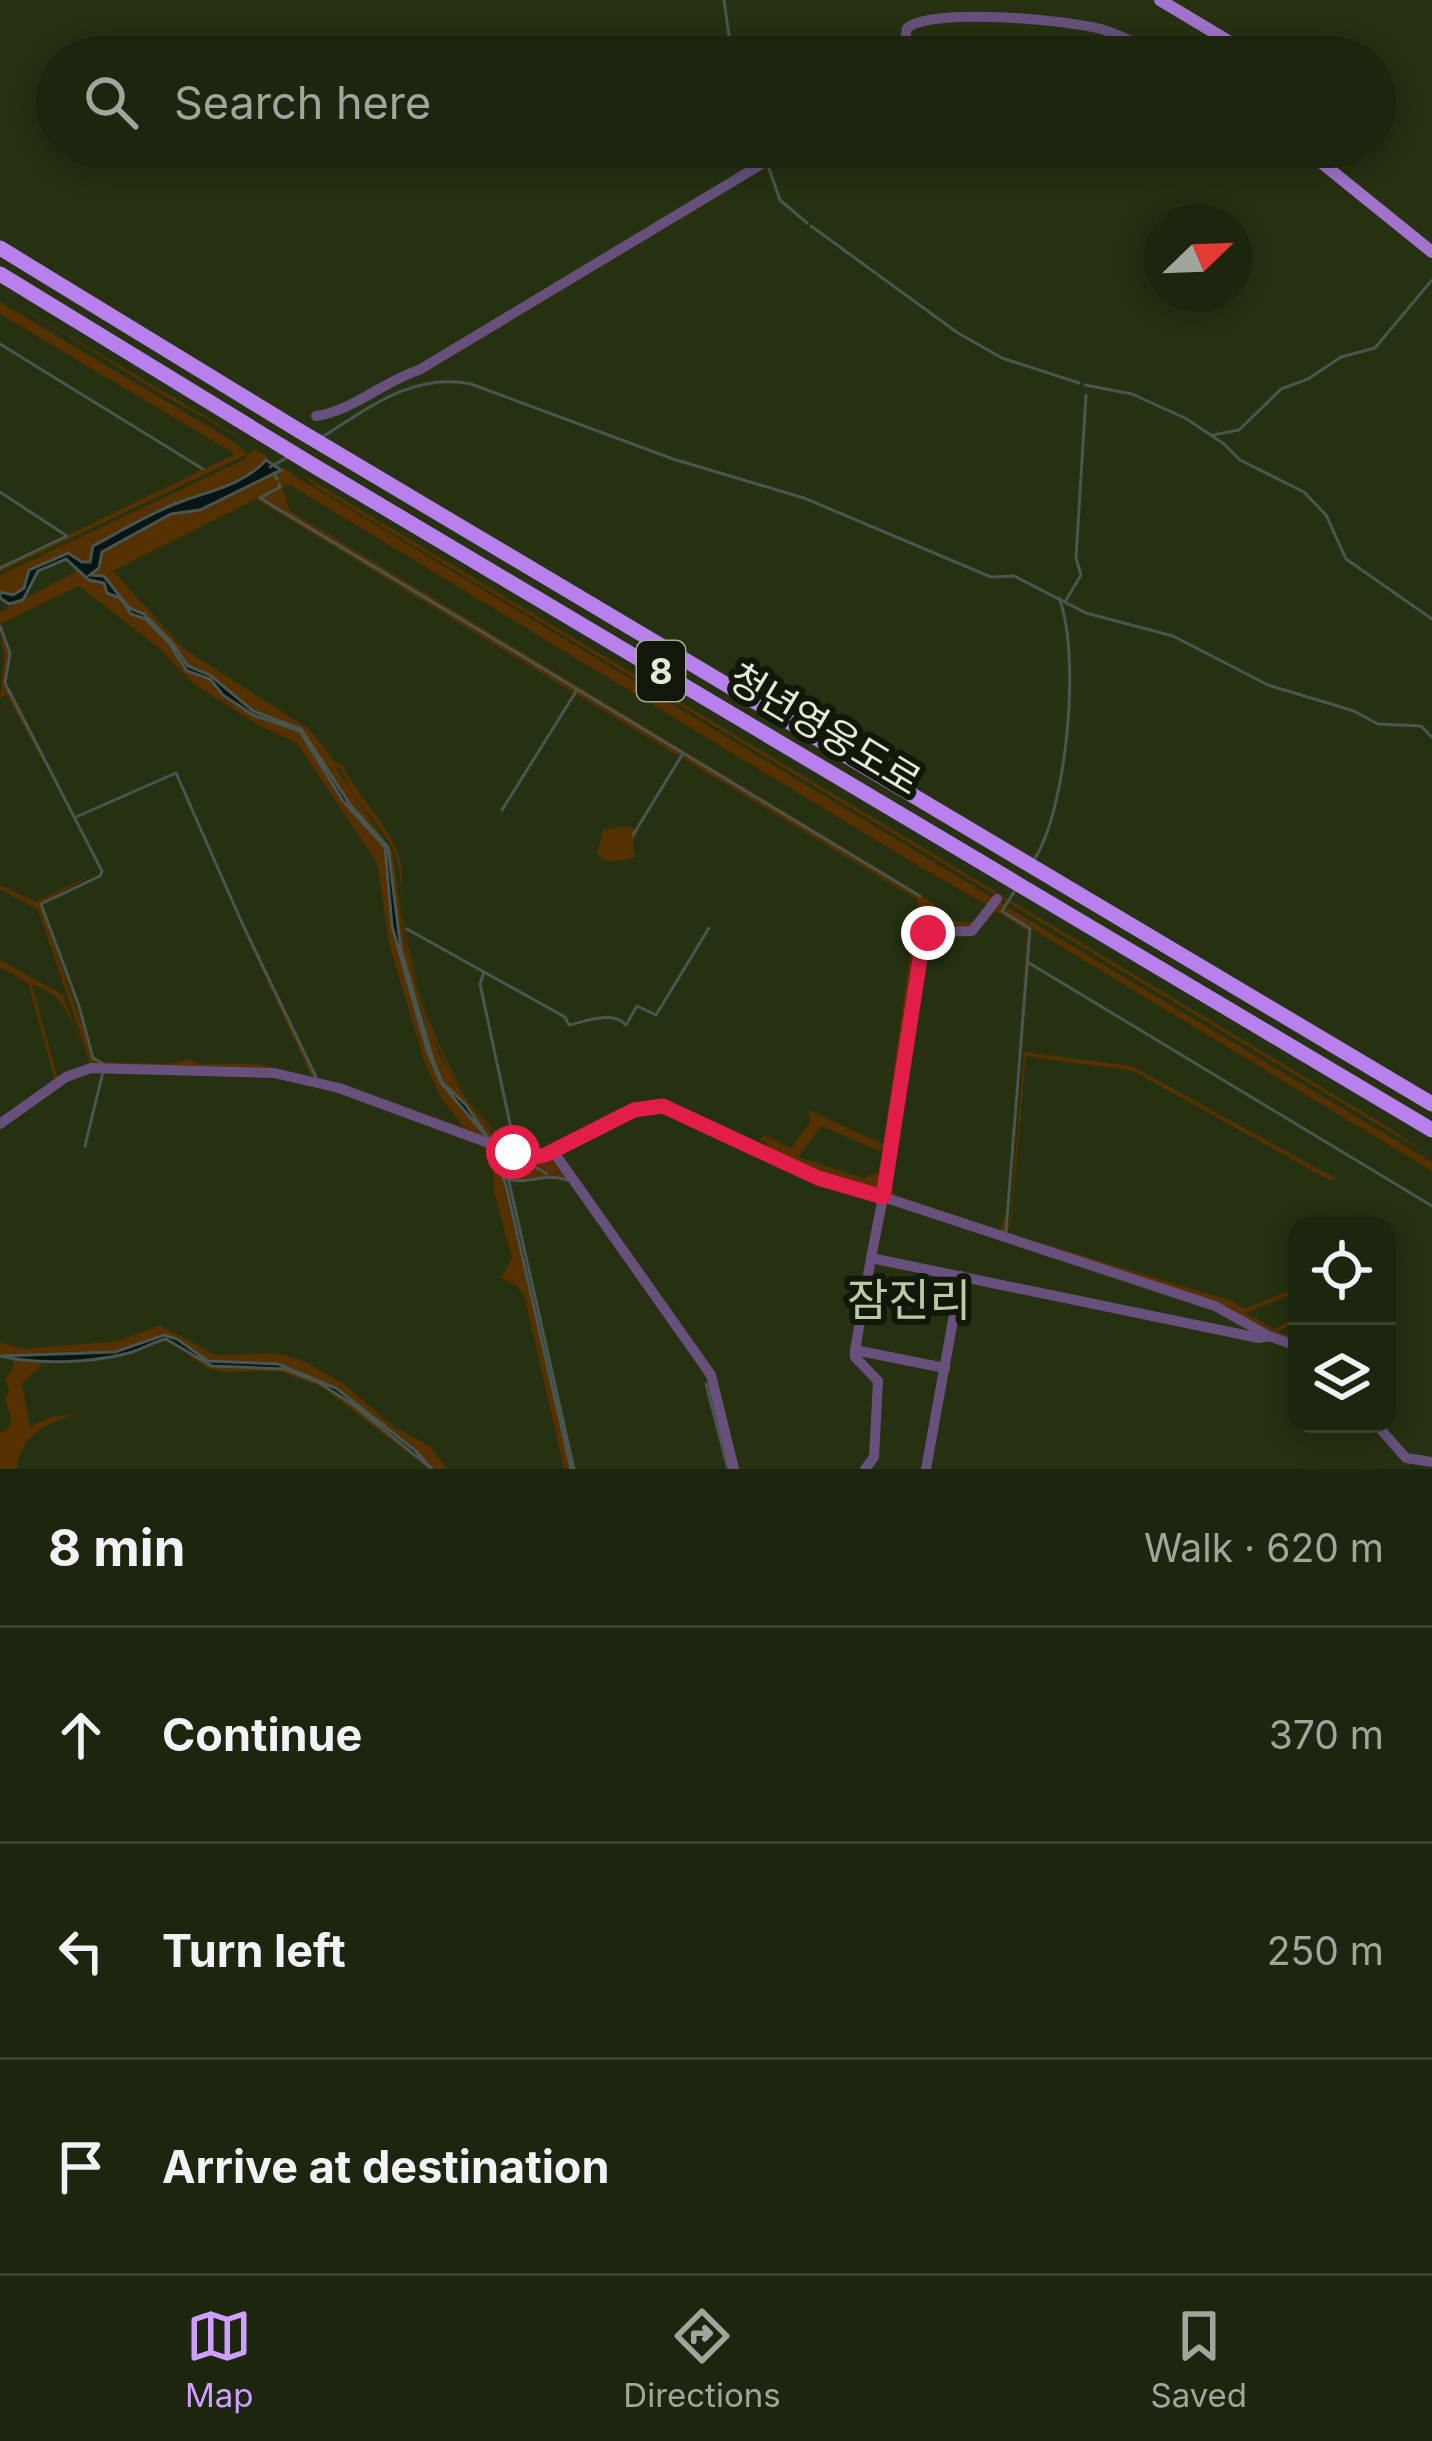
<!DOCTYPE html>
<html lang="en">
<head>
<meta charset="utf-8">
<style>
	:root { --surface:#1c250d; --page:#29311b; --text:#f1f3f6; --muted:#a0a59d; --line:#3a422e; --accent:#cf9eff }
	body { margin:0; font-family:Inter,"Noto Sans KR",sans-serif; background:var(--page); color:var(--text) }
	.controls { position:absolute; right:36px; bottom:36px; display:grid; overflow:hidden; border-radius:24px; box-shadow:0 6px 30px #0003 }
	.controls button { width:108px; height:108px; display:grid; place-items:center; padding:0; border:0; border-bottom:3px solid var(--line); background:var(--surface); color:var(--text); font:60px sans-serif }
	.compass { position:absolute; left:1144px; top:204px; width:108px; height:108px; border-radius:50%; background:var(--surface); box-shadow:0 6px 30px #0003; rotate:67deg }
	.stop { position:absolute; width:36px; height:36px; margin:-27px; border:9px solid #e11d48; border-radius:50%; background:#fff }
	.stop.end { background:#e11d48; border-color:#fff; box-shadow:0 3px 12px #0008 }
	.list { margin:0; padding:0; list-style:none }
	h2 { display:flex; justify-content:space-between; align-items:center; height:156px; margin:0; padding:0 48px; font-size:51px }
	h2 small { font-size:39px; font-weight:400; color:var(--muted) }
	.list li { display:grid; grid-template-columns:78px 1fr auto; gap:36px; align-items:center; box-sizing:border-box; height:216px; padding:0 48px; border-top:3px solid var(--line) }
	.list b { display:block; font-size:45px; white-space:nowrap }
	.list em { font-size:39px; font-style:normal; color:var(--muted) }
	.icon { flex:none; width:66px; height:66px; fill:none; stroke:currentColor; stroke-width:2; stroke-linecap:round; stroke-linejoin:round }
	.map { position:relative; flex:none; width:1432px; height:1469px; overflow:hidden }
	.search { position:absolute; background:var(--surface); box-shadow:0 6px 30px #0003; left:36px; right:36px; top:36px; height:132px; display:flex; align-items:center; gap:30px; box-sizing:border-box; padding:0 42px; border-radius:66px; color:var(--muted); font-size:45px }
	.sheet { height:804px; background:var(--surface) }
	nav { display:flex; justify-content:space-around; align-items:center; box-sizing:border-box; height:168px; border-top:3px solid var(--line); background:var(--surface); font-size:33px; color:var(--muted) }
	nav a { display:grid; justify-items:center; gap:6px }
	nav .on { color:var(--accent) }
	.map>svg:first-child { display:block }
	.green { fill:#553000; fill-rule:evenodd }
	.water { fill:#071514; stroke:#49554f; stroke-width:3 }
	.lines { fill:none; stroke-linecap:round; stroke-linejoin:round }
	.stream { stroke:#49554f; stroke-width:3 }
	.minor { stroke:#67517c; stroke-width:10 }
	.major { stroke:#a173cc; stroke-width:12 }
	.highway { stroke:#b880ec; stroke-width:15 }
	.route { stroke:#e11d48; stroke-width:15 }
	.labels { text-anchor:middle; stroke-width:12; stroke-linejoin:round; paint-order:stroke }
	.shield { fill:#111709; stroke:#a3ab9a; stroke-width:3 }
	.shield-label { font-size:36px; font-weight:bold; fill:#e2ebd8 }
	.street-label { font-size:39px; fill:#e2ebd8; stroke:#111709 }
	.quarter-label { font-size:45px; fill:#bacaa5; stroke:#111709 }
</style>
</head>
<body>
<div class="map">
<svg width="1432" height="1469" viewBox="0 0 1432 1469">
	<rect width="100%" height="100%" fill="#253111"/>
	<g class="green">
		<path d="M0 294 257 447 168 398Z"/>
		<path d="M0 302 231 440 248 454 0 572V568L235 454 0 314Z"/>
		<path d="M254 449 268 457C245 485 209 490 178 503 149 516 121 531 93 545L91 562 59 555 29 570 25 587 13 595 0 592V575L243 460Z"/>
		<path d="M284 468 294 474 290 477 295 476 995 899 973 927 930 930 880 1190C838 1195 790 1164 760 1139L764 1135 791 1148 810 1123 809 1110 883 1144 918 900 682 758 681 752 678 756 576 694 578 689 574 693 256 499 113 571 183 648 309 729 334 761 343 766C358 798 390 825 400 860 404 875 400 891 402 906 412 987 451 1112 526 1154 454 1120 417 1004 404 931 400 908 403 878 396 857 385 825 351 802 342 769L336 768 393 853 404 939 439 1055 498 1143 491 1142 475 1116 441 1080 487 1141 275 1071 248 1067 91 1066 38 910 0 889V885L37 902 39 900 100 871 40 904 95 1062 169 1064 190 1059 200 1064H259L312 1078 240 923 316 1079 340 1083 464 1128 440 1096 425 1064 389 943 377 863 297 743 260 726 195 685 158 647 79 586 0 624V612L77 571 105 583 107 593 120 598 123 608 146 619 170 643 187 671 210 679 223 695 253 715 270 717 253 711 210 675 188 666 173 644 144 614 129 608 105 577 90 574 101 563V552L171 514 184 509 201 510ZM290 485 927 871 987 905 974 922H957L920 894 290 511 282 488ZM320 760 351 806 388 847 401 950 424 1020 434 1065 392 926 387 851 343 801ZM822 1126 879 1151 883 1149 878 1172 863 1178 798 1157Z"/>
		<path d="M301 474 1388 1127 1432 1157 316 487Z"/>
		<path d="M0 630 9 654 4 683 49 772 6 694 0 698 4 655Z"/>
		<path d="M623 826 639 829 633 842 635 857C621 861 606 866 597 853L603 830Z"/>
		<path d="M997 900 1004 904 1003 913 1028 930 1005 1231 1010 1222 1024 1052 1132 1066 1337 1179 1331 1181 1133 1071 1026 1056 1011 1223 1007 1234 891 1196 887 1189 925 942 938 933 976 930ZM996 911 1027 931 1011 1157 1006 1212 1000 1231 896 1195 892 1190 927 944 936 935 975 934Z"/>
		<path d="M1006 906 1432 1162V1171L1006 913Z"/>
		<path d="M0 960 63 995 83 1050C71 1022 65 992 32 985L58 1079 55 1081 28 983 0 967Z"/>
		<path d="M485 1147 492 1148 502 1171V1158L496 1148 529 1161 553 1155 708 1373 705 1378 698 1360 568 1181C545 1169 527 1186 504 1177L571 1469H564L524 1295 516 1285 501 1278 512 1258 493 1188 494 1168Z"/>
		<path d="M1012 1234 1232 1301 1244 1309 1297 1287V1292L1246 1313 1274 1329 1297 1317V1321L1278 1331 1297 1340V1344L1207 1299Z"/>
		<path d="M160 1325 215 1355 276 1353 304 1361 344 1384 394 1427 430 1446 447 1469H432L416 1451 336 1388 289 1367 215 1363 170 1336 115 1352 30 1358 0 1354V1342L23 1349 118 1341Z"/>
		<path d="M166 1339 205 1364 285 1369 333 1389 429 1469 322 1387 279 1371 224 1372 208 1369Z"/>
		<path d="M12 1359 47 1360 22 1384 30 1427 51 1417 74 1414C46 1425 20 1435 17 1469H0V1433L10 1426 11 1417 5 1399 9 1390 5 1379 14 1366Z"/>
	</g>
	<g class="water">
		<path d="M266 460 281 470 200 510 171 514 102 552 99 568 90 575 104 576 129 608 144 614 173 644 188 666 210 675 253 711 301 729 351 806 388 847 401 950 433 1060 442 1082 466 1105 491 1142 441 1083 427 1050 392 926 385 847 343 801 300 731 253 715 223 695 210 679 187 671 169 643 146 619 131 614 120 598 107 593 104 583 89 580 66 559 38 571 23 600 9 604 0 598V592L13 595 24 588 29 570 68 553 82 562H90L93 546C121 531 150 513 180 502 209 491 244 485 266 460Z"/>
		<path d="M492 1148 501 1155 509 1182 574 1469H571L506 1185Z"/>
		<path d="M164 1335 177 1339 208 1361 278 1364 336 1388 416 1451 432 1469 352 1404 318 1382 285 1369 212 1366 166 1339C153 1342 142 1349 129 1353 91 1363 37 1365 0 1356L115 1352Z"/>
	</g>
	<g class="lines">
		<g class="stream">
			<path d="M724 0 732 57"/>
			<path d="M768 166 780 200 807 223"/>
			<path d="M811 226 958 333 1002 358 1079 383"/>
			<path d="M0 344 203 469"/>
			<path d="M1085 385 1132 394 1187 419 1224 444 1240 460 1304 492 1326 515 1346 559 1432 619"/>
			<path d="M1213 435 1239 430 1281 389 1308 379 1341 357 1375 348 1432 280"/>
			<path d="M322 437C369 408 413 372 471 384L673 459 804 498 991 577 1014 576 1086 613 1173 636 1268 685 1354 711 1378 724 1421 726 1432 737"/>
			<path d="M270 467 288 457"/>
			<path d="M274 473 277 479"/>
			<path d="M279 484 280 487 260 498 920 896"/>
			<path d="M0 492 67 536 0 568"/>
			<path d="M1065 602 1081 575 1076 558 1086 395"/>
			<path d="M0 626 10 653 5 683 102 871 100 876 41 904 79 1006 93 1058 102 1063"/>
			<path d="M502 810 577 690"/>
			<path d="M76 817 176 773 242 923 316 1077"/>
			<path d="M633 835 682 755"/>
			<path d="M1035 858C1067 808 1081 653 1059 598"/>
			<path d="M407 929 484 972 480 984 515 1147"/>
			<path d="M1029 963 1432 1206"/>
			<path d="M484 972 565 1017 569 1025C587 1021 612 1010 626 1025L637 1006 656 1015 709 928"/>
			<path d="M85 1146 103 1072"/>
			<path d="M530 1164 547 1174"/>
			<path d="M506 1178C527 1187 544 1171 567 1180"/>
			<path d="M1006 1231 1030 929 1002 911 1014 892"/>
			<path d="M706 1384 728 1469"/>
		</g>
		<g class="minor">
			<path d="M909 57 904 46 907 28C934 7 1066 20 1101 29 1122 35 1142 47 1160 57"/>
			<path d="M316 416C352 411 384 381 419 370L790 147"/>
			<path d="M997 899 972 931 932 932 924 939 883 1197 1215 1306 1269 1336 1297 1346"/>
			<path d="M0 1124 66 1077 91 1068 274 1073 339 1088 529 1158 553 1151 634 1110 663 1106 818 1178 883 1197 871 1258 1259 1338 1269 1336"/>
			<path d="M553 1151 711 1375 734 1469"/>
			<path d="M871 1258 855 1350 945 1368"/>
			<path d="M855 1350V1357L878 1381 874 1457 865 1469"/>
			<path d="M1376 1424 1406 1458 1432 1462"/>
			<path d="M926 1469 961 1276"/>
		</g>
		<g class="major">
			<path d="M1160 0 1235 45 1248 57"/>
			<path d="M1302 147 1432 252"/>
		</g>
		<g class="highway">
			<path d="M0 248 298 430 1432 1104"/>
			<path d="M0 274 311 464 1432 1130"/>
		</g>
	</g>
	<g class="lines">
		<path class="route" d="M513 1152 530 1158 545 1155 634 1110 663 1106 818 1178 883 1197 922 946 928 933"/>
	</g>
	<g class="labels">
		<rect class="shield" x="637" y="641" width="48" height="60" rx="9"/>
		<g class="shield-label">
			<text x="661" y="684">8</text>
		</g>
		<g class="street-label">
			<text transform="translate(825 729) rotate(31)" y="14">청년영웅도로</text>
		</g>
		<g class="quarter-label">
			<text x="909" y="1316">잠진리</text>
		</g>
	</g>
</svg>
<div class="controls">
<button><svg class="icon" aria-label="locate" viewBox="0 0 24 24"><circle cx="12" cy="12" r="6"/><path d="M12 2v4M12 18v4M2 12h4M18 12h4"/></svg></button>
<button><svg class="icon" aria-label="layers" viewBox="0 0 24 24"><path d="M12 4l9 5-9 5-9-5zM3 14l9 5 9-5"/></svg></button>
</div>
<svg class="compass" viewBox="-18 -18 36 36"><path d="M0-13l5 13h-10z" fill="#e53935"/><path d="M0 13l5-13h-10z" fill="#a0a59d"/></svg>
<div class="stop" style="left:513px;top:1152px"></div>
<div class="stop end" style="left:928px;top:933px"></div>
<div class="search"><svg class="icon" aria-label="search" viewBox="0 0 24 24"><circle cx="10" cy="10" r="6"/><path d="M15 15l6 6"/></svg>Search here</div>
</div>
<section class="sheet">
<h2>8 min<small>Walk · 620 m</small></h2>
<ul class="list">
<li><svg class="icon" aria-label="ahead" viewBox="0 0 24 24"><path d="M12 20V5M6 11l6-6 6 6"/></svg><div><b>Continue</b></div><em>370 m</em></li>
<li><svg class="icon" aria-label="left" viewBox="0 0 24 24"><path d="M17 20v-9H6M10 6l-5 5 5 5"/></svg><div><b>Turn left</b></div><em>250 m</em></li>
<li><svg class="icon" aria-label="arrive" viewBox="0 0 24 24"><path d="M6 21V4h12l-3 4 3 4H6"/></svg><div><b>Arrive at destination</b></div></li>
</ul>
</section>
<nav>
<a class="on"><svg class="icon" aria-label="map" viewBox="0 0 24 24"><path d="M3 6l6-2 6 2 6-2v14l-6 2-6-2-6 2zM9 4v14M15 6v14"/></svg>Map</a>
<a><svg class="icon" aria-label="directions" viewBox="0 0 24 24"><path d="M12 3l9 9-9 9-9-9zM9 14v-3h6M13 9l2 2-2 2"/></svg>Directions</a>
<a><svg class="icon" aria-label="saved" viewBox="0 0 24 24"><path d="M7 4h10v16l-5-4-5 4z"/></svg>Saved</a>
</nav>
</body>
</html>
